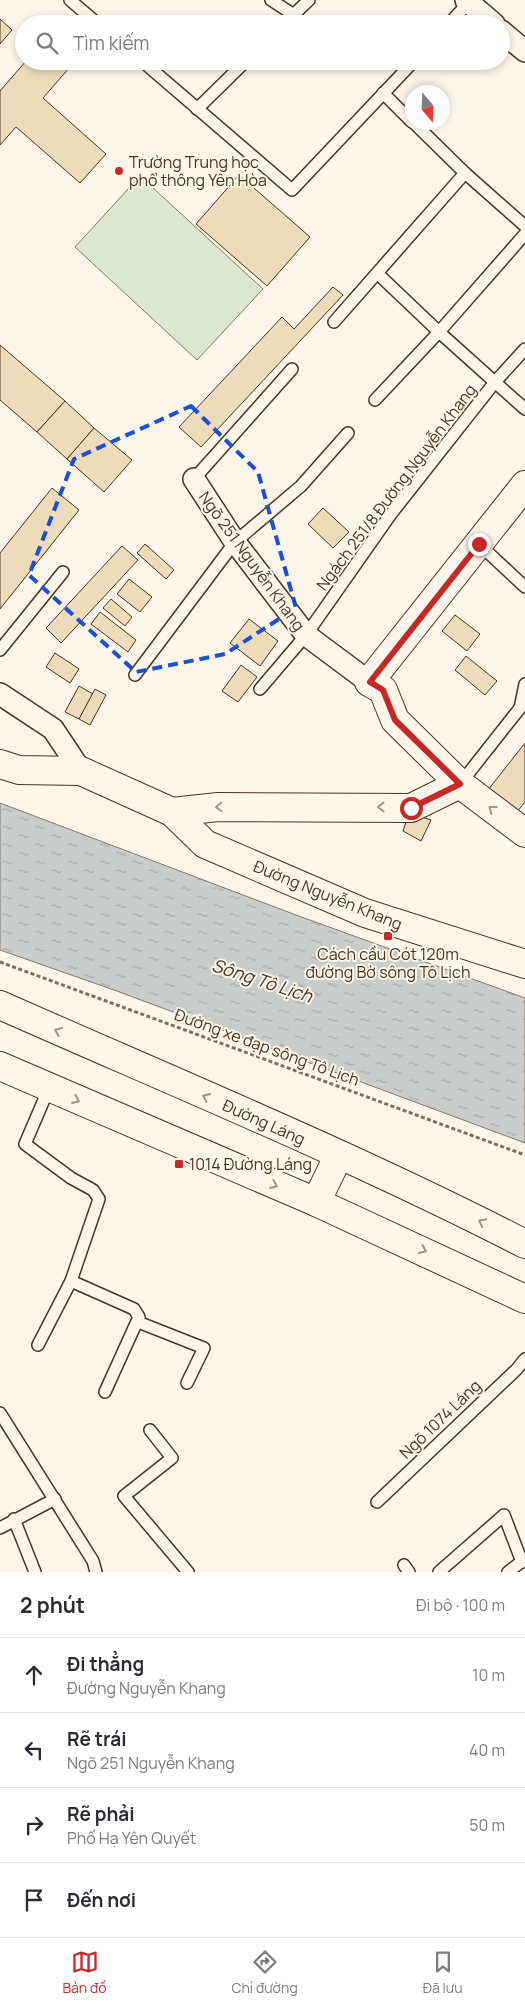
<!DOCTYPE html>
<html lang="vi">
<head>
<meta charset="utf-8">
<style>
	:root { --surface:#fff; --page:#f7f7f7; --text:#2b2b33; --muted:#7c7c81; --line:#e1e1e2; --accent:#c62828 }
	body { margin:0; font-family:Manrope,sans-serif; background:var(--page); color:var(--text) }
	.compass { position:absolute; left:405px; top:85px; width:45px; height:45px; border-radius:50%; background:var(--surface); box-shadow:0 2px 8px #0003; rotate:161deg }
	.stop { position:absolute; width:15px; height:15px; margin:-11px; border:4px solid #c62828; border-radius:50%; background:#fff }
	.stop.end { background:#c62828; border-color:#fff; box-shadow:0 1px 5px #0008 }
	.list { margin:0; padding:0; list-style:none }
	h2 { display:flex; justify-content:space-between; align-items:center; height:65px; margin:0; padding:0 20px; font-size:21px }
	h2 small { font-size:16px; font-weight:400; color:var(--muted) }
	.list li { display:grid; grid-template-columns:32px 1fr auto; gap:15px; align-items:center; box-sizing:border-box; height:75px; padding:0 20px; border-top:1px solid var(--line) }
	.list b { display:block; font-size:19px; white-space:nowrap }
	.list p { margin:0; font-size:16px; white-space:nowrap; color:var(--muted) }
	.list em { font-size:16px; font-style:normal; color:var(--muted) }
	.icon { flex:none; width:28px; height:28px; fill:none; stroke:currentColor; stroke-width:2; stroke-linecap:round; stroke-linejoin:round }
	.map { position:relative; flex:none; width:525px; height:1572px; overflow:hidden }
	.search { position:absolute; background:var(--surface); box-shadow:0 2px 8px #0003; left:15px; right:15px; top:15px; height:55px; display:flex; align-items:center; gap:12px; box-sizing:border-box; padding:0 18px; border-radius:28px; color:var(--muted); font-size:19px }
	.sheet { height:365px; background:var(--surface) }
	nav { display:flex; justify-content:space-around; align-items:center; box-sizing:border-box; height:70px; border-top:1px solid var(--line); background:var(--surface); font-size:14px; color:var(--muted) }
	nav a { display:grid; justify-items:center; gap:2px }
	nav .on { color:var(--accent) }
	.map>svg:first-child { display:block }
	.park { fill:#dce7d0; stroke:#887966 }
	.water { fill:url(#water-ripples); stroke:#887966 }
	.building { fill:#ecdcbc; stroke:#4a3520 }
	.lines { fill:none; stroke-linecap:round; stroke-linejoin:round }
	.service-casing { stroke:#4a3520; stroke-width:14 }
	.minor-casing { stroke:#4a3520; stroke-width:24 }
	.tertiary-casing { stroke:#4a3520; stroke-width:30 }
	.secondary-casing { stroke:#4a3520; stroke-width:30 }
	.primary-casing { stroke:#4a3520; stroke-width:30 }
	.path { stroke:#7f6f5c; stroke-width:3; stroke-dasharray:4 2.5; stroke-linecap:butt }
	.service { stroke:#fbf6e9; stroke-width:11 }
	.minor { stroke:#fbf6e9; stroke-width:21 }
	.tertiary { stroke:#fbf6e9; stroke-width:28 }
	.secondary { stroke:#fbf6e9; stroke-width:28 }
	.primary { stroke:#fbf6e9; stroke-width:28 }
	.oneway { stroke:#a29684 }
	.route { stroke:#c62828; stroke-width:6 }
	.marked { fill:none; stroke:#1d4ed8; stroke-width:4; stroke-dasharray:10 6; stroke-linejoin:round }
	.poi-dot { fill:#c62828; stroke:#fbf6e9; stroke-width:2 }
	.labels { text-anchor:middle; stroke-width:4; stroke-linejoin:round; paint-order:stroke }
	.poi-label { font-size:16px; fill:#4a3520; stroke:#fbf6e9; text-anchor:start }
	.street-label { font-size:16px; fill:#4a3520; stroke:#fbf6e9 }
	.water-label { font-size:18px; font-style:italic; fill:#4a3520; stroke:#fbf6e9 }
</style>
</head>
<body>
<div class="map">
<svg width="525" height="1572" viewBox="0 0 525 1572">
	<defs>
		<pattern id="water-ripples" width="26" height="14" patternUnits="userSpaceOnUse" patternTransform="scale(1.25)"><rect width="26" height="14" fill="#c9cecd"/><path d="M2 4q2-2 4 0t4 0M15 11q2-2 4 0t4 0" fill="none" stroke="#a5a8a6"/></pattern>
	</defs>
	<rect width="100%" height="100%" fill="#fbf6e9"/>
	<path class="park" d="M140 176 263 289 197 360 75 247Z"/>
	<path class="water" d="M0 803 296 915 525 998V1143L114 990 0 950Z"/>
	<g class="building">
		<path d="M0 19 12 30 0 44Z"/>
		<path d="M26 61H64L70 67 43 98 106 154 80 183 16 127 0 145V91Z"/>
		<path d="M239 175 310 237 267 286 196 224Z"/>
		<path d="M333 287 343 295 201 447 179 427 282 317 294 329Z"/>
		<path d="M0 345 65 401 37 432 0 400Z"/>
		<path d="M65 401 94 428 67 459 37 432Z"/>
		<path d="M94 428 132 460 104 492 67 459Z"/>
		<path d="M52 488 79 510 0 609V553Z"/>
		<path d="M323 508 349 532 333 548 308 524Z"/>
		<path d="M145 544 174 570 166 579 137 553Z"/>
		<path d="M122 546 138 560 61 643 46 628Z"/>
		<path d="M129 579 152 597 140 612 117 594Z"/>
		<path d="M111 599 132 617 125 626 103 608Z"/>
		<path d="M100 612 136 640 128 652 91 624Z"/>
		<path d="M455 615 480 634 467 651 442 631Z"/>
		<path d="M249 619 278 641 260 666 230 643Z"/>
		<path d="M55 653 79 669 70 683 46 667Z"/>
		<path d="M466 656 497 681 485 695 455 670Z"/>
		<path d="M241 665 257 677 238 702 222 691Z"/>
		<path d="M79 686 93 694 79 719 65 712Z"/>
		<path d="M95 689 106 695 90 725 79 719Z"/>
		<path d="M525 743V802L512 818 484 795Z"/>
		<path d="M409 813 431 820 421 841 403 831Z"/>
	</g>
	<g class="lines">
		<g class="service-casing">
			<g id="service">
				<path d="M70 0 98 24"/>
				<path d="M271 0 294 15"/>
				<path d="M284 24 309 0"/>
				<path d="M449 24 469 2"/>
				<path d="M142 61 292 190 414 61"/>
				<path d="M383 93 412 122"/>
				<path d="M197 109 246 61"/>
				<path d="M413 122 465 173 525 226"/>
				<path d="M378 274 439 332 525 409"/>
				<path d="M334 322 465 173"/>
				<path d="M375 400 439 332 525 234"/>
				<path d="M192 477 194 479 292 369"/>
				<path d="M479 544 525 587"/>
				<path d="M0 650 63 572"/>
				<path d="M135 675 235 542 301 486 348 433"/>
				<path d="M260 689 306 635 391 514 495 382 525 349"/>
				<path d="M460 784 520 708 525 684"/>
				<path d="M71 1281 134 1309 139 1317 105 1392"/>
				<path d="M138 1322 204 1348 187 1383"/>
				<path d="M38 1345 71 1281 99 1199 93 1190 71 1178 25 1144 49 1088"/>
				<path d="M0 1413 93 1561 96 1572"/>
				<path d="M150 1430 172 1458 124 1496 188 1572"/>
				<path d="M377 1502 517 1369 525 1359"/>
				<path d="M14 1519 35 1572"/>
				<path d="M0 1528 55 1499"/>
				<path d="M404 1565 409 1572"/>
				<path d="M439 1572 504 1515 522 1562"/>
				<path d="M508 1572 525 1559"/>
			</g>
		</g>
		<g class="minor-casing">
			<g id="minor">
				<path d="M466 0 494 24"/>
				<path d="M501 31 525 51"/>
				<path d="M194 479 235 542 306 635 369 682"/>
				<path d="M0 694 53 729 81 771"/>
			</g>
		</g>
		<g class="tertiary-casing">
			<g id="tertiary">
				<path d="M525 485 369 682 383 690 395 720 460 784 525 833"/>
				<path d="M172 812 218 807 411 808 460 784"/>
			</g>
		</g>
		<g class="secondary-casing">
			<path id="secondary" d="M0 764 19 770 81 771 172 812 205 844 365 913 525 964"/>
		</g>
		<g class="primary-casing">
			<g id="primary">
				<path d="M0 1005C176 1083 354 1156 525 1244"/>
				<path d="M0 1066 316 1202 525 1299"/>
				<path d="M316 1202 339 1155"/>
			</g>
		</g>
		<path class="path" d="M0 962 525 1155"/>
		<use href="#service" class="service"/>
		<use href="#minor" class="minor"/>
		<use href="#tertiary" class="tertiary"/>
		<use href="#secondary" class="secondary"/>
		<use href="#primary" class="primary"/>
	</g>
	<defs><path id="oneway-chevron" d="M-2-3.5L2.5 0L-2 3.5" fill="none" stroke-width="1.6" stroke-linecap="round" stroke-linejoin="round" transform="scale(1.25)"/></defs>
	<g class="oneway">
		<use href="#oneway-chevron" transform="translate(219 807) rotate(177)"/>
		<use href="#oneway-chevron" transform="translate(381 807) rotate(-180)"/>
		<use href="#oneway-chevron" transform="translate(492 809) rotate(-143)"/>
		<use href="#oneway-chevron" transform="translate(58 1031) rotate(-156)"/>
		<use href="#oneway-chevron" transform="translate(206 1097) rotate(-156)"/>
		<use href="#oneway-chevron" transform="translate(76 1100) rotate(23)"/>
		<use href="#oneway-chevron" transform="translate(274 1185) rotate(23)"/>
		<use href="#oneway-chevron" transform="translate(482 1222) rotate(-153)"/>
		<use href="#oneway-chevron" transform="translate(423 1250) rotate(24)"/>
	</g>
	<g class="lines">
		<path class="route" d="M411 808 460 784 395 720 383 690 370 682 479 544"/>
	</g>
	<path class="marked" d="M191 406 258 472 296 608 225 654 136 672 29 575 74 459Z"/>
	<g class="poi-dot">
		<circle cx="119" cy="171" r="5"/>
		<rect x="383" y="931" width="10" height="10" rx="2.5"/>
		<rect x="174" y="1159" width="10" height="10" rx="2.5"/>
	</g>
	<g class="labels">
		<g class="poi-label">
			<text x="129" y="168">Trường Trung học<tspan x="129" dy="18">phổ thông Yên Hòa</tspan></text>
			<text x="388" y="960" text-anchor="middle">Cách cầu Cót 120m<tspan x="388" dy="18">đường Bờ sông Tô Lịch</tspan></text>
			<text x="189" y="1170">1014 Đường Láng</text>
		</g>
		<g class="street-label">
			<text transform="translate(396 487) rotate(-53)" y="6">Ngách 251/8 Đường Nguyễn Khang</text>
			<text transform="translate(252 561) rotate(54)" y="6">Ngõ 251 Nguyễn Khang</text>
			<text transform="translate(328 895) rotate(22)" y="6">Đường Nguyễn Khang</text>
			<text transform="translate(267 1047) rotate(20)" y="6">Đường xe đạp sông Tô Lịch</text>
			<text transform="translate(264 1122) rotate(24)" y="6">Đường Láng</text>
			<text transform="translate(440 1419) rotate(-44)" y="6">Ngõ 1074 Láng</text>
		</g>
		<g class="water-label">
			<text transform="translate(262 981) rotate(18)" y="6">Sông Tô Lịch</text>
		</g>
	</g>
</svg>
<svg class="compass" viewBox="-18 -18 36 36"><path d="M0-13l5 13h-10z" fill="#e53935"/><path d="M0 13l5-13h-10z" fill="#7c7c81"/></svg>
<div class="stop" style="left:411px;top:808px"></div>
<div class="stop end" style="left:479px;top:544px"></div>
<div class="search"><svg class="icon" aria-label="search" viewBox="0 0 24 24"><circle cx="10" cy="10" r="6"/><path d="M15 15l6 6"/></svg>Tìm kiếm</div>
</div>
<section class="sheet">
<h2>2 phút<small>Đi bộ · 100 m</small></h2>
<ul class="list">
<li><svg class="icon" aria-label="ahead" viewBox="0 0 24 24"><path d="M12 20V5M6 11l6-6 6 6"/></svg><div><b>Đi thẳng</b><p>Đường Nguyễn Khang</p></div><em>10 m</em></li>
<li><svg class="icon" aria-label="left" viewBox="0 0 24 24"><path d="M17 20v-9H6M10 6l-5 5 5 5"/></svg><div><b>Rẽ trái</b><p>Ngõ 251 Nguyễn Khang</p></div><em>40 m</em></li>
<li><svg class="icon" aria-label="right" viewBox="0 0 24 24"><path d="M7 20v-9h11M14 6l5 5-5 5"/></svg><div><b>Rẽ phải</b><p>Phố Hạ Yên Quyết</p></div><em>50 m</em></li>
<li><svg class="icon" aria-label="arrive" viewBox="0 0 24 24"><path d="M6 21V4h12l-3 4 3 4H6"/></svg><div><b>Đến nơi</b></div></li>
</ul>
</section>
<nav>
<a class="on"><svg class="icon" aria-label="map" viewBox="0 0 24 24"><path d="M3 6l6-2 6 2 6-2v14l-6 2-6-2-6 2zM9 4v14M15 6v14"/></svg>Bản đồ</a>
<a><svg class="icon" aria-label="directions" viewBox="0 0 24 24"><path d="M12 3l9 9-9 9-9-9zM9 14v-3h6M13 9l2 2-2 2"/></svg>Chỉ đường</a>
<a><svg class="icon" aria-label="saved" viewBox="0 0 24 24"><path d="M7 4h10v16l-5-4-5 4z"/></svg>Đã lưu</a>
</nav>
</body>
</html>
